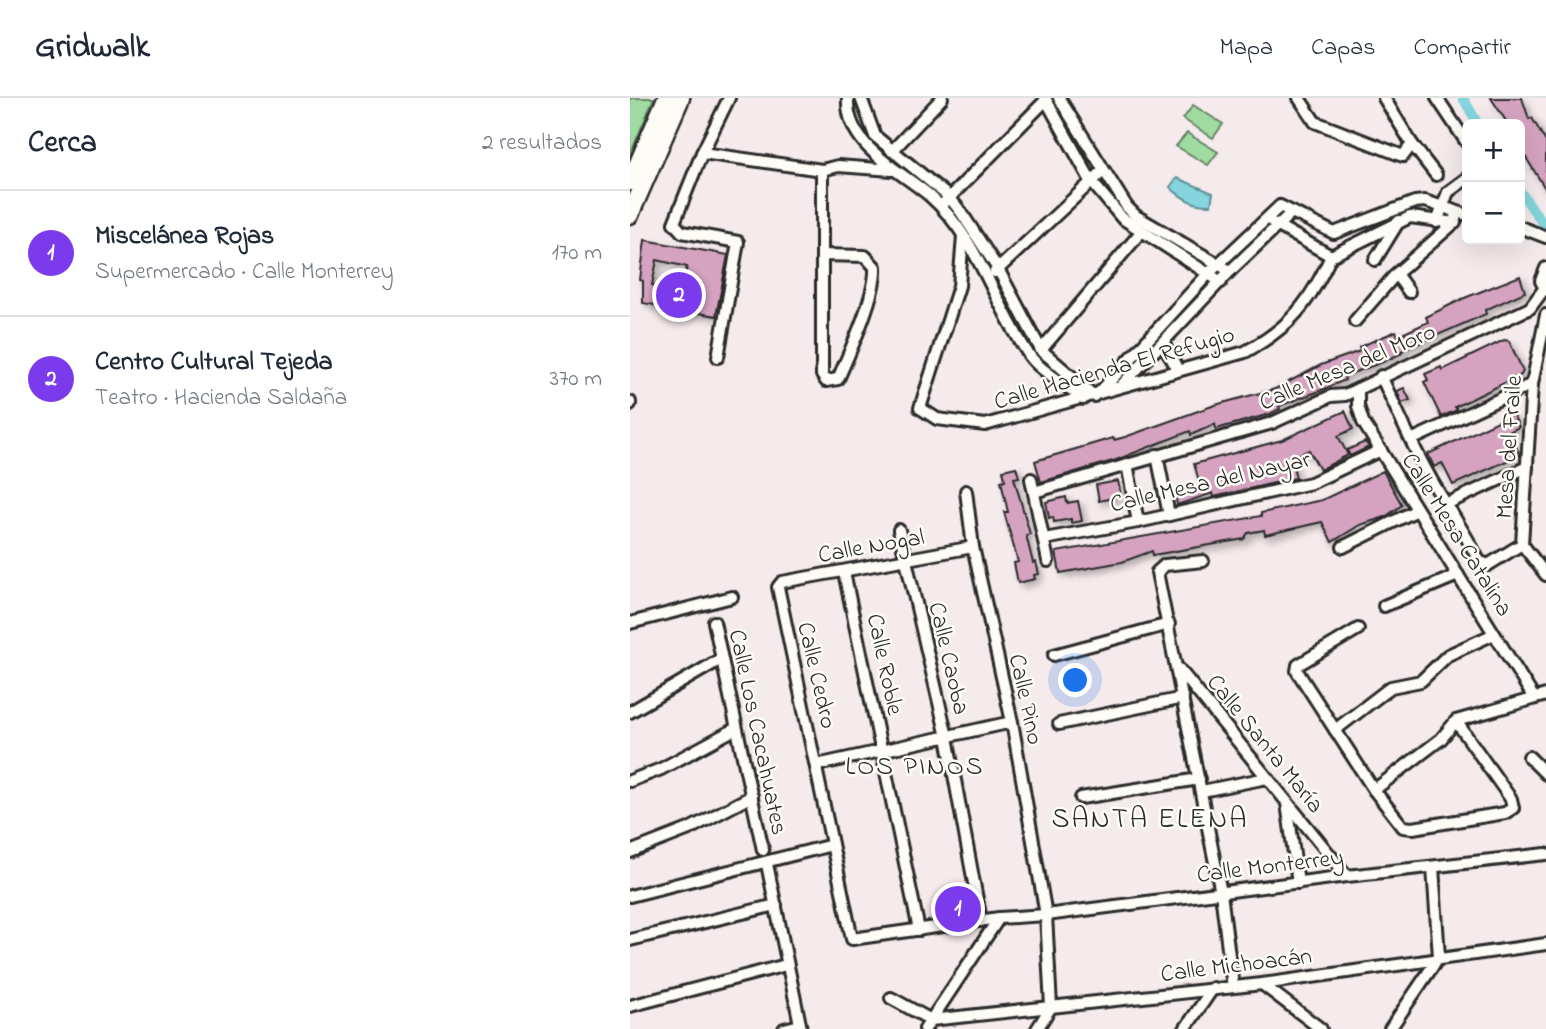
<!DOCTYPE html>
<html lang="es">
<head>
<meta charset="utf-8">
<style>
	:root { --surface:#fff; --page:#f2f2f3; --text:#1f2937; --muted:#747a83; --line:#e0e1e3; --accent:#7c3aed }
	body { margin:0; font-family:"Indie Flower",sans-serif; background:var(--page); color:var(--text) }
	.controls { position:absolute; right:21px; top:21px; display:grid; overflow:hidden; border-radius:10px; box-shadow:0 7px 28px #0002 }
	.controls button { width:63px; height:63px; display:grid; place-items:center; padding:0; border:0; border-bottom:2px solid var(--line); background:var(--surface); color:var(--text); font:35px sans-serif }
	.you { position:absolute; left:446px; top:583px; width:24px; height:24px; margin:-18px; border:5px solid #fff; border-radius:50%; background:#1a73e8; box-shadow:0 0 0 10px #1a73e833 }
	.badge { display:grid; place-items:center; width:46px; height:46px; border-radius:50%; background:var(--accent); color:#fff; font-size:23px; font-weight:700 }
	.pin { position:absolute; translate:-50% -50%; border:4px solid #fff; box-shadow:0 2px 7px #0006 }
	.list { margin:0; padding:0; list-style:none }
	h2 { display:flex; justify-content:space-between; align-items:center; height:91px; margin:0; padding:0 28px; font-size:30px }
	h2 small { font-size:23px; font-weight:400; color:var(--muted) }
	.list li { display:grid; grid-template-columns:46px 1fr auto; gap:21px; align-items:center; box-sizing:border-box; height:126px; padding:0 28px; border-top:2px solid var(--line) }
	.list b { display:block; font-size:26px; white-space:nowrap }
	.list p { margin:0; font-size:23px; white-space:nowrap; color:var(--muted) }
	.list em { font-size:23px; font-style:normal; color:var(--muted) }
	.map { position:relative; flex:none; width:916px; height:931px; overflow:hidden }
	header { display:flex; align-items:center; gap:42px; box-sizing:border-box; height:98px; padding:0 35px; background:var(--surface); border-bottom:2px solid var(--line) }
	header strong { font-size:33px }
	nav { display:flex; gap:38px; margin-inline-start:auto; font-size:24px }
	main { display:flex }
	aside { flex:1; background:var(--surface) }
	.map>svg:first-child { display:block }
	.green { fill:#a0dba2; stroke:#668366; stroke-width:2 }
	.water { fill:#84d5dd; stroke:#609196; stroke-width:2 }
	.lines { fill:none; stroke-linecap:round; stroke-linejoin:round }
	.canal { stroke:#84d5dd; stroke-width:10 }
	.building { fill:#d5a3c0; stroke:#2b2b2b; stroke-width:2; fill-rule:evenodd; filter:url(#shadow) }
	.street-casing { stroke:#2b2b2b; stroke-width:16 }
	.secondary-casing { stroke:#2b2b2b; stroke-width:21 }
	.street { stroke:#fdfcf7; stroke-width:10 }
	.secondary { stroke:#fdfcf7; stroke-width:16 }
	.labels { text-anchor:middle; stroke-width:5; stroke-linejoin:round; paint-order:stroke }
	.street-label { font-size:24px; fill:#2b2b2b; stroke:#fdfcf7 }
	.neighbourhood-label { font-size:26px; letter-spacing:2px; fill:#2b2b2b; stroke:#fdfcf7 }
	.quarter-label { font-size:28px; letter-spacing:2px; fill:#2b2b2b; stroke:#fdfcf7 }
</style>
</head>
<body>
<header>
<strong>Gridwalk</strong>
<nav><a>Mapa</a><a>Capas</a><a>Compartir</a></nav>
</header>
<main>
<aside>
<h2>Cerca<small>2 resultados</small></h2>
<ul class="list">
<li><span class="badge">1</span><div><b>Miscelánea Rojas</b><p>Supermercado · Calle Monterrey</p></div><em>170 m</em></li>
<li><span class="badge">2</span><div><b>Centro Cultural Tejeda</b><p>Teatro · Hacienda Saldaña</p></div><em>370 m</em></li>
</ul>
</aside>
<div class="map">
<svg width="916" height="931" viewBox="0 0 916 931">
	<defs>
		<filter id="shadow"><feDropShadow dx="4" dy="4" stdDeviation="3.5" flood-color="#0004"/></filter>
	</defs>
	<rect width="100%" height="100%" fill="#f5eaec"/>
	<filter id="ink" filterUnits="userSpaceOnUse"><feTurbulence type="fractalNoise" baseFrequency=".0143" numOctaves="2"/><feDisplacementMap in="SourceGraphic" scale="14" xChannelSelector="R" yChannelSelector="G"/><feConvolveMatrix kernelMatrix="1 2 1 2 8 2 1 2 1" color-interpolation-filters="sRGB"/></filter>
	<g filter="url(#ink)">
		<g class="green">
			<path d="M0 0H24L0 57Z"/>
			<path d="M563 7 593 26 583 40 553 21Z"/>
			<path d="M557 35 588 54 578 67 546 48Z"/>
		</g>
		<path class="water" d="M547 80 583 95 581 107C565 108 551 100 540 89Z"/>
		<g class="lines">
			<g class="canal">
				<path d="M833 0 848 26"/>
				<path d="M890 93 916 130"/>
			</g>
		</g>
		<g class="building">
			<path d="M861 0H892L899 21 902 20 916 44V92L890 50V26H878Z"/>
			<path d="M15 142 98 157 86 218 13 205V183L10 182ZM27 162 57 169 51 194 22 187Z"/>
			<path d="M890 178 895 194 855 212 856 216 771 253 772 255 753 264 714 278 715 282 687 294 649 308 650 311 640 316 586 331 585 326 561 337 560 333 486 362 411 384 405 363 483 340 484 342 495 339 585 307 645 291 691 267 730 253 729 249 757 237 766 233 768 238 798 224 796 219 832 201Z"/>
			<path d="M874 242 879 243 893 273 891 277 825 309 827 312 811 319 794 284 798 282 795 276 811 269 812 272Z"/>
			<path d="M774 290 780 302 772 305 767 293Z"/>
			<path d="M715 313 723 331 708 338 718 357 690 372 679 352 661 360 666 380 584 399 583 395 547 407 545 396 571 390 564 366 652 342Z"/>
			<path d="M883 316 889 329 879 334 890 357 823 387 812 365 804 369 798 356Z"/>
			<path d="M735 344 739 349 720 358 717 352Z"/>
			<path d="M386 369 389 379 384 380 400 436 396 437 403 465 406 464 409 476 404 477 405 481 388 485 384 465 388 464 374 414H378L371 383 375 382 373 372Z"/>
			<path d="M753 373 772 407 755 419 730 427 702 444 692 424 635 437 634 432 618 435 614 441 523 457 522 453 492 464 430 475 426 454 631 418V415L692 402Z"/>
			<path d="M488 383 491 398 469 403 466 387Z"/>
			<path d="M436 399 437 405 448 403 452 423 441 425V421L424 424 423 419 419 420 416 404Z"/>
		</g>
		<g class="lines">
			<g class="street-casing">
				<g id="street">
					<path d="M218 0C215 48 270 72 300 98 348 140 364 206 399 257 412 275 437 286 453 301"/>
					<path d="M231 0 245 38 319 99 331 114 368 171 411 252 464 298"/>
					<path d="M415 0 461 83 492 120 591 184"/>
					<path d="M429 0 497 109 506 118 600 173"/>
					<path d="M669 0 685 24 773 58 782 46 754 0"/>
					<path d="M807 0 837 45"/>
					<path d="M782 46 806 77"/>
					<path d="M262 53 312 0"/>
					<path d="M72 55 192 72 208 68 262 72"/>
					<path d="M315 104 416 2"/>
					<path d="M807 124 818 94 837 80"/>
					<path d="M643 125 701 158"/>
					<path d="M890 129 916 139"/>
					<path d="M333 138 329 188 290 310 307 321 355 327 615 254C660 230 680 204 701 158"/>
					<path d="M192 157 235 158 245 169C247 195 219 256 208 281L196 283 192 277V72"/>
					<path d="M701 158 780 119 825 125"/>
					<path d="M745 162 769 123"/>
					<path d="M916 170 911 183 916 192"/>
					<path d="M365 174 473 73"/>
					<path d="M766 176 779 194"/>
					<path d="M916 217 902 286 892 446 916 477"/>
					<path d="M725 223 766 176 824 125 827 114"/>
					<path d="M533 245 548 272"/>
					<path d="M411 252 512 133"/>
					<path d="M88 259 108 144 52 134 44 125 72 55 99 0"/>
					<path d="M751 278C771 321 790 366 816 406 828 425 839 442 849 463L858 467 892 446"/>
					<path d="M492 287 600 173 662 114"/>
					<path d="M728 291V308L733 324 904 600"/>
					<path d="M469 295 579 175 650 108 704 135 785 104 795 103 837 117"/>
					<path d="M0 304V306"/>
					<path d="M781 342 902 286"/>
					<path d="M527 357 539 417"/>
					<path d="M497 366 508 424"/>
					<path d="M401 381 418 463"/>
					<path d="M336 393 343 449 382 624 416 817 421 909"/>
					<path d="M404 394 642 325 701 298 715 297 900 210 914 191"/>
					<path d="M816 406 897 369"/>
					<path d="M269 432 317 639 351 823"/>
					<path d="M414 441 508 424 681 385 751 352"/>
					<path d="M343 449 152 484 148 489 222 841 369 820 416 817 717 778 916 756"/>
					<path d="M713 449 787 412"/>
					<path d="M573 463 535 467 527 474 591 795 603 889"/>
					<path d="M214 474 289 832"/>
					<path d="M754 508 828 477"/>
					<path d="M84 524 133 752"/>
					<path d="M0 525 102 499"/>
					<path d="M728 531 668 567 667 573 744 692 773 729 783 730 875 715 883 710 881 701 826 623"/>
					<path d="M424 557 539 526"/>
					<path d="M549 571 717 778"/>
					<path d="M0 614 91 561"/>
					<path d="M429 626 553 600"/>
					<path d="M705 632 761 589 791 583 818 557 864 536"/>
					<path d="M899 659 916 676"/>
					<path d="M187 667 382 624"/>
					<path d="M0 683 31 671 105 631"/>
					<path d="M744 692 811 641 826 623 916 597"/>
					<path d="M572 693 637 680"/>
					<path d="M451 700 569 681"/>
					<path d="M657 705 668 785"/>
					<path d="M0 754 59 731 122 698"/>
					<path d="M137 766 171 931"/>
					<path d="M0 798 202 747"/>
					<path d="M0 842 146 807"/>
					<path d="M632 886 691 931"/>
					<path d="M261 900 301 922 632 886 916 846"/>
					<path d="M0 908 156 867"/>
					<path d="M154 931 170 927"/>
					<path d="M295 931 369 820"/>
					<path d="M407 931 421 909"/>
					<path d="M555 931 583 890"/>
					<path d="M760 931 809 859 803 769"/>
				</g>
			</g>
			<g class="secondary-casing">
				<g id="secondary">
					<path d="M0 84 36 0"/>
					<path d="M0 117 51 0"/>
				</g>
			</g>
			<use href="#street" class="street"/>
			<use href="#secondary" class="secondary"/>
		</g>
	</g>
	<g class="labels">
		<g class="street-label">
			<text transform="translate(717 268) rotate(-23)" y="8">Calle Mesa del Moro</text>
			<text transform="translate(484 269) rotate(-16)" y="8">Calle Hacienda El Refugio</text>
			<text transform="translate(878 349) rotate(-86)" y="8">Mesa del Fraile</text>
			<text transform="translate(580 383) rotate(-13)" y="8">Calle Mesa del Nayar</text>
			<text transform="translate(828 436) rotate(58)" y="8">Calle Mesa Catalina</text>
			<text transform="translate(241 447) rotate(-10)" y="8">Calle Nogal</text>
			<text transform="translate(320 560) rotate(77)" y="8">Calle Caoba</text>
			<text transform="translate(256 566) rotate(78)" y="8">Calle Roble</text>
			<text transform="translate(188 577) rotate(77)" y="8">Calle Cedro</text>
			<text transform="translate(397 601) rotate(78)" y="8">Calle Pino</text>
			<text transform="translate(129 634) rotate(78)" y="8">Calle Los Cacahuates</text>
			<text transform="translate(636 645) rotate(51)" y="8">Calle Santa María</text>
			<text transform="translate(640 767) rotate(-7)" y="8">Calle Monterrey</text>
			<text transform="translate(606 866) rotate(-7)" y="8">Calle Michoacán</text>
		</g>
		<g class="neighbourhood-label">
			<text x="285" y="676">LOS PINOS</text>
		</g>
		<g class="quarter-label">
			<text x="520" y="729">SANTA ELENA</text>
		</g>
	</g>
</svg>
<div class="controls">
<button>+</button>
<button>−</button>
</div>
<div class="you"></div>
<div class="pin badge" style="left:328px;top:811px">1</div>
<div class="pin badge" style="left:49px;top:197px">2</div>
</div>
</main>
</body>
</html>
